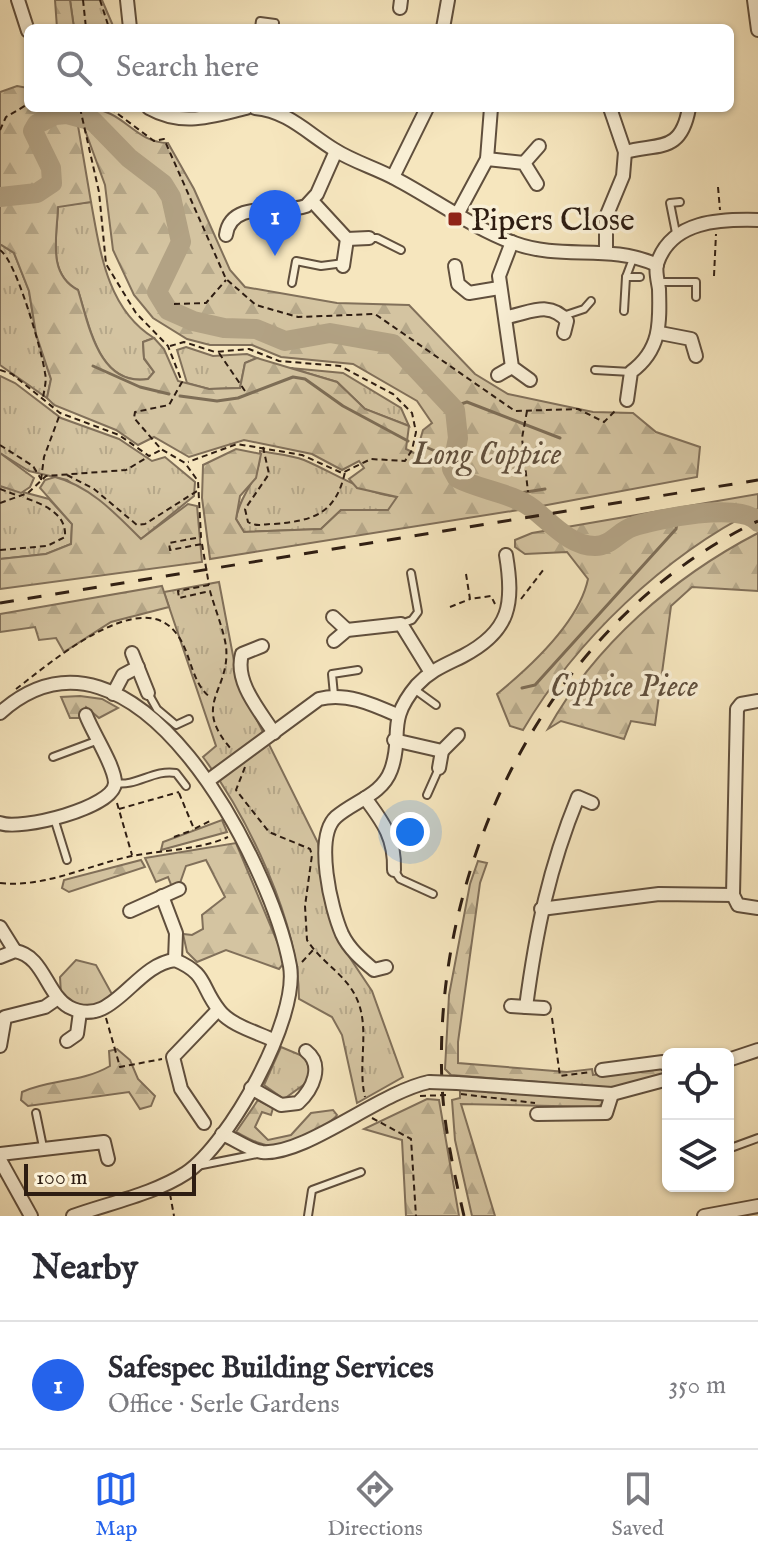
<!DOCTYPE html>
<html lang="en">
<head>
<meta charset="utf-8">
<style>
	:root { --surface:#fff; --page:#f7f7f7; --text:#2b2b33; --muted:#7c7c81; --line:#e1e1e2; --accent:#2563eb }
	body { margin:0; font-family:"IM FELL English",serif; background:var(--page); color:var(--text) }
	.controls { position:absolute; right:24px; bottom:24px; display:grid; overflow:hidden; border-radius:12px; box-shadow:0 2px 6px #0004 }
	.controls button { width:72px; height:72px; display:grid; place-items:center; padding:0; border:0; border-bottom:2px solid var(--line); background:var(--surface); color:var(--text); font:40px sans-serif }
	.scale { position:absolute; left:24px; bottom:20px; width:172px; box-sizing:border-box; padding-left:8px; border:4px solid #2e1d12; border-top:0; font-size:22px; line-height:28px; white-space:nowrap; color:#2e1d12; -webkit-text-stroke:6px #f9efd5; paint-order:stroke }
	.you { position:absolute; left:410px; top:832px; width:28px; height:28px; margin:-20px; border:6px solid #fff; border-radius:50%; background:#1a73e8; box-shadow:0 0 0 12px #1a73e833 }
	.badge { display:grid; place-items:center; width:52px; height:52px; border-radius:50%; background:var(--accent); color:#fff; font-size:26px; font-weight:700 }
	.pin { position:absolute; translate:-50% -66px; filter:drop-shadow(0 2px 4px #0008) }
	.pin::after { content:''; position:absolute; top:42px; width:28px; height:24px; background:inherit; clip-path:polygon(0 0,100% 0,50% 100%) }
	.list { margin:0; padding:0; list-style:none }
	h2 { display:flex; justify-content:space-between; align-items:center; height:104px; margin:0; padding:0 32px; font-size:34px }
	h2 small { font-size:26px; font-weight:400; color:var(--muted) }
	.list li { display:grid; grid-template-columns:52px 1fr auto; gap:24px; align-items:center; box-sizing:border-box; height:128px; padding:0 32px; border-top:2px solid var(--line) }
	.list b { display:block; font-size:30px; white-space:nowrap }
	.list p { margin:0; font-size:26px; white-space:nowrap; color:var(--muted) }
	.list em { font-size:26px; font-style:normal; color:var(--muted) }
	.icon { flex:none; width:44px; height:44px; fill:none; stroke:currentColor; stroke-width:2; stroke-linecap:round; stroke-linejoin:round }
	.map { position:relative; flex:none; width:758px; height:1216px; overflow:hidden }
	.search { position:absolute; background:var(--surface); box-shadow:0 2px 6px #0004; left:24px; right:24px; top:24px; height:88px; display:flex; align-items:center; gap:20px; box-sizing:border-box; padding:0 28px; border-radius:12px; color:var(--muted); font-size:30px }
	.sheet { height:232px; background:var(--surface) }
	nav { display:flex; justify-content:space-around; align-items:center; box-sizing:border-box; height:112px; border-top:2px solid var(--line); background:var(--surface); font-size:22px; color:var(--muted) }
	nav a { display:grid; justify-items:center; gap:4px }
	nav .on { color:var(--accent) }
	.map>svg:first-child { display:block }
	.grass { fill:url(#grass-tufts); stroke:#81705a; stroke-width:2 }
	.forest { fill:url(#forest-firs); stroke:#81705a; stroke-width:2 }
	.lines { fill:none; stroke-linecap:round; stroke-linejoin:round }
	.stream { stroke:#7d6d56; stroke-width:3 }
	.river { stroke:#b2a284; stroke-width:20 }
	.service-casing { stroke:#604f3d; stroke-width:10 }
	.minor-casing { stroke:#604f3d; stroke-width:16 }
	.path { stroke:#2e1d12; stroke-width:2; stroke-dasharray:6 4; stroke-linecap:butt }
	.service { stroke:#f9efd5; stroke-width:6 }
	.minor { stroke:#f9efd5; stroke-width:12 }
	.rail { stroke:#2e1d12; stroke-width:3; stroke-dasharray:14 14; stroke-linecap:butt }
	.minor-bridge-casing { stroke:#604f3d; stroke-width:16; stroke-linecap:butt }
	.path-bridge { stroke:#2e1d12; stroke-width:2; stroke-dasharray:6 4; stroke-linecap:butt }
	.minor-bridge { stroke:#f9efd5; stroke-width:12 }
	.poi-dot { fill:#8f2418; stroke:#f9efd5; stroke-width:3 }
	.labels { text-anchor:middle; stroke-width:7; stroke-linejoin:round; paint-order:stroke }
	.poi-label { font-size:32px; fill:#2e1d12; stroke:#f9efd5; text-anchor:start }
	.park-label { font-size:32px; font-style:italic; fill:#604f3d; stroke:#f9efd5 }
</style>
</head>
<body>
<div class="map">
<svg width="758" height="1216" viewBox="0 0 758 1216">
	<defs>
		<pattern id="grass-tufts" width="24" height="20" patternUnits="userSpaceOnUse" patternTransform="scale(2)"><rect width="24" height="20" fill="#d4c4a1"/><path d="M3 7l-1-3M5 7V3M7 7l1-3M15 17l-1-3M17 17v-4M19 17l1-3" fill="none" stroke="#b6a88a"/></pattern>
		<pattern id="forest-firs" width="22" height="20" patternUnits="userSpaceOnUse" patternTransform="scale(2)"><rect width="22" height="20" fill="#d4c4a1"/><path d="M5 1l3.5 6h-7zM16 11l3.5 6h-7z" fill="#b6a88a"/></pattern>
	</defs>
	<rect width="100%" height="100%" fill="#f6e6be"/>
	<filter id="stains"><feTurbulence type="fractalNoise" baseFrequency=".0025" numOctaves="4"/><feColorMatrix values="0 0 0 0 .2 0 0 0 0 .09 0 0 0 0 .02 0 0 0 .5 -.17"/></filter>
	<radialGradient id="worn" r=".72"><stop offset=".6" stop-color="#630" stop-opacity="0"/><stop offset="1" stop-color="#630" stop-opacity=".3"/></radialGradient>
	<g class="grass">
		<path d="M70 0H102L114 28H74Z"/>
		<path d="M91 202C100 251 107 309 154 338L143 342 144 359 154 372 148 379C99 386 90 327 78 290 47 274 57 237 58 206Z"/>
		<path d="M0 244 14 253 29 291 36 334 51 379 47 398 0 365Z"/>
		<path d="M186 347 213 356 247 354 257 358 245 363 240 388 209 389 187 383 177 350Z"/>
		<path d="M290 368 343 373 401 408 409 426 365 409 337 382Z"/>
		<path d="M0 376 15 383 61 418 119 439 152 461 165 457 195 482 194 496 141 539 67 480 29 471 0 453Z"/>
		<path d="M260 451C275 454 291 455 304 460 337 474 362 493 398 497L389 510H341L321 529 244 532 236 519C241 490 261 480 260 451Z"/>
		<path d="M0 486 49 499 72 524 71 544 46 554 0 559Z"/>
		<path d="M219 582 238 682 318 843 327 908 338 940 372 991 403 1077 357 1103 342 1035 332 1017 299 999C299 923 248 817 203 757L216 746 164 592Z"/>
		<path d="M222 820 227 832 161 850 163 842Z"/>
		<path d="M76 960 96 965 113 996 107 1002 83 1008 61 994 60 977Z"/>
		<path d="M281 1047 305 1057 311 1074 306 1083 284 1099 264 1085Z"/>
	</g>
	<g class="forest">
		<path d="M55 0H70L74 28H57Z"/>
		<path d="M17 86 28 88V108H75L91 202 58 207C57 237 47 274 78 290 89 326 99 387 148 379L154 372 144 358 143 342 154 338 164 349 178 381 209 389 240 388 245 363 257 358 337 382 365 409 409 426 406 449 416 454 423 430 432 423 417 401 353 364 281 357 252 345H210L187 339 153 318 134 295 113 250 105 185 85 130 84 108C125 108 132 142 168 143L194 189 230 270 245 287 337 303 409 305 475 374 508 394 593 412 633 413 656 432 700 447 697 477 531 508 210 559 202 498 203 465 236 449 261 454 256 478 240 496 236 519 244 532 321 529 341 510H388L397 497 357 488 349 479 364 468 359 461 342 470 312 454 244 440 189 457 154 437 138 445 116 430 54 405 47 398 51 379 36 334 29 291 14 253 0 244V92Z"/>
		<path d="M0 453 34 478 30 487 21 493 0 486Z"/>
		<path d="M55 477C90 486 116 514 141 539L188 504 197 506 202 562 0 589V559L46 554 71 544 72 524 40 488 45 480Z"/>
		<path d="M758 494V509C664 556 576 640 523 730L510 726 497 694C530 667 579 622 588 579L567 552 525 554 515 547V540L532 533Z"/>
		<path d="M758 533V591L692 587 671 606 655 725 631 721 624 739 561 721 548 729C595 645 673 577 758 533Z"/>
		<path d="M162 586 169 607 111 622 64 652 56 638 39 640 35 627 0 632V614Z"/>
		<path d="M80 696 102 699 118 708 99 718 86 707 79 718H70L61 697Z"/>
		<path d="M236 843 279 946 284 963 279 969 226 950 197 962 187 952 183 934 192 935 203 929 202 915 225 897 206 860 186 866 180 883 172 887 168 877 156 882 145 858Z"/>
		<path d="M141 860 145 867 69 892 62 888 64 880Z"/>
		<path d="M478 861 487 863 480 883 458 1042V1063L567 1072 592 1069 593 1075 662 1068 667 1073 666 1077 612 1088 451 1075 445 1069 449 995 470 884Z"/>
		<path d="M117 1049 130 1060 138 1079 155 1096 151 1106 140 1109 129 1092 28 1106 21 1100 22 1092C50 1079 81 1083 110 1066L109 1051Z"/>
		<path d="M460 1089 603 1098 604 1104 596 1107 461 1104 495 1216H472L455 1140 452 1100 460 1098Z"/>
		<path d="M427 1099 439 1100 459 1216H406L402 1140 364 1129Z"/>
		<path d="M258 1100 273 1108 271 1115 262 1112 255 1127 268 1140 291 1135 311 1113 333 1110 337 1115C330 1125 286 1147 273 1146 259 1145 248 1138 236 1132Z"/>
	</g>
	<g class="lines">
		<g class="stream">
			<path d="M93 366 140 387 169 394"/>
			<path d="M180 396 217 401 238 398 293 377 305 379 343 406 408 441"/>
			<path d="M452 407 467 402 560 438"/>
			<path d="M419 444 451 458"/>
			<path d="M514 500 520 493 545 489"/>
			<path d="M522 688 535 685 676 529 678 517"/>
		</g>
		<path class="river" d="M0 197 37 193 52 183 51 168 33 131 37 124 55 115 67 114 93 121 129 158 163 184 171 197 181 242 157 292 168 310 193 321 224 328 256 329 285 341 330 333 393 344 455 410 458 438 452 469 457 478C480 490 512 493 532 508 550 522 570 546 595 546 611 546 618 532 632 527 656 519 741 501 758 522"/>
		<g class="service-casing">
			<g id="service">
				<path d="M259 28 260 21 275 23"/>
				<path d="M369 238H377L401 250"/>
				<path d="M677 238 670 203 680 202"/>
				<path d="M626 277H640"/>
				<path d="M658 282H696V297"/>
				<path d="M292 283 296 261 321 266 344 263"/>
				<path d="M624 311 626 277 634 256"/>
				<path d="M563 316 584 309 591 301"/>
				<path d="M595 370 631 372"/>
				<path d="M401 624 412 620 418 612 411 573"/>
				<path d="M414 689 436 705"/>
				<path d="M148 693 157 709 176 725 189 719"/>
				<path d="M334 695 332 674 358 670"/>
				<path d="M53 757 96 741"/>
				<path d="M115 783C136 787 154 769 176 773L186 786"/>
				<path d="M427 795 439 768"/>
				<path d="M54 818 67 860"/>
				<path d="M394 870 400 879 433 894"/>
				<path d="M36 1113 43 1147"/>
				<path d="M728 1149 758 1138"/>
				<path d="M197 1166 257 1154"/>
				<path d="M308 1216 312 1190 361 1172"/>
			</g>
		</g>
		<g class="minor-casing">
			<g id="minor">
				<path d="M18 0 28 31"/>
				<path d="M127 0 130 28"/>
				<path d="M754 0 758 30"/>
				<path d="M400 8 401 0"/>
				<path d="M443 28 448 0"/>
				<path d="M149 108C183 127 212 116 246 108"/>
				<path d="M255 108C288 111 307 133 335 150 354 162 376 168 396 179 434 199 473 228 514 243 563 261 608 243 657 265"/>
				<path d="M625 152C660 143 681 153 689 108"/>
				<path d="M487 159 524 163 537 184"/>
				<path d="M524 163 539 146"/>
				<path d="M393 177 427 108"/>
				<path d="M312 201 347 239 343 266"/>
				<path d="M458 213 487 159 491 108"/>
				<path d="M226 235C231 198 282 215 306 206L317 194 336 151"/>
				<path d="M347 239 369 238"/>
				<path d="M512 242 499 276 512 367 530 380"/>
				<path d="M606 251V217L623 176 625 152 610 108"/>
				<path d="M455 266 458 284 469 293 499 288"/>
				<path d="M507 317C530 313 549 300 567 321L564 333"/>
				<path d="M660 333 691 339 696 356"/>
				<path d="M498 375 512 367"/>
				<path d="M627 400 631 372C661 350 660 323 659 289 658 282 655 271 657 264 671 220 721 219 758 220"/>
				<path d="M333 617 347 630"/>
				<path d="M334 641 347 630 401 624 430 671"/>
				<path d="M262 646 242 654C234 682 260 711 274 733"/>
				<path d="M132 653 148 693"/>
				<path d="M113 694 123 675 138 667"/>
				<path d="M758 701 741 704 737 709 733 895 738 905 758 908"/>
				<path d="M0 713C134 593 271 863 290 966 299 1019 229 1144 186 1173 154 1194 109 1203 73 1216"/>
				<path d="M394 740 442 751 458 735"/>
				<path d="M439 768 442 751"/>
				<path d="M209 780 319 699C346 692 372 704 397 715"/>
				<path d="M365 798C384 823 395 839 394 870"/>
				<path d="M0 823C20 831 114 808 115 783 115 766 92 732 86 715"/>
				<path d="M162 896 176 933 175 960"/>
				<path d="M541 909 659 894 733 895"/>
				<path d="M130 911 179 889"/>
				<path d="M0 927 15 951"/>
				<path d="M0 957 15 951C44 956 46 994 69 1007 113 1030 133 965 175 960 208 974 200 986 219 1010 230 1025 256 1032 273 1040"/>
				<path d="M386 967 374 970C362 960 349 949 342 934 331 909 314 837 336 817 354 801 382 795 391 770 404 735 385 723 417 685 431 670 445 665 463 656 511 631 514 603 506 555"/>
				<path d="M511 1006 526 1007C536 931 549 868 578 797L592 803"/>
				<path d="M526 1007 544 1008"/>
				<path d="M67 1041 77 1034 80 1012"/>
				<path d="M0 1046 5 1017 45 1007 58 998"/>
				<path d="M728 1060 758 1050"/>
				<path d="M602 1070 663 1062 668 1066"/>
				<path d="M457 1083 612 1094 668 1079"/>
				<path d="M251 1088 281 1105 298 1103C313 1089 324 1065 306 1051"/>
				<path d="M537 1114 606 1113 612 1094"/>
				<path d="M204 1123 181 1089 173 1057 218 1010"/>
				<path d="M222 1134C235 1139 249 1150 262 1152 305 1156 380 1092 429 1082"/>
				<path d="M0 1154 104 1142 108 1159"/>
				<path d="M0 1160 31 1216"/>
				<path d="M704 1216 758 1206"/>
			</g>
		</g>
		<g class="path">
			<path d="M83 0 86 28"/>
			<path d="M100 0 109 28"/>
			<path d="M80 108 99 192 106 264 136 313 168 346 182 382 169 405 135 412 134 418 161 449 185 463 198 481 201 537 169 543 170 550 202 544"/>
			<path d="M110 108 154 141 164 139 226 279 256 305 298 317 375 314 515 411 578 409 604 422 617 409"/>
			<path d="M0 130 6 117 28 104"/>
			<path d="M718 187 720 210"/>
			<path d="M0 250C16 260 42 351 45 373 47 381 44 390 43 398"/>
			<path d="M714 276 716 234"/>
			<path d="M174 304 206 303 226 280"/>
			<path d="M170 346 184 342 215 352 249 349 279 361 340 366 393 394 412 413 416 432 412 450 405 461 371 459 342 473 302 455 237 444 188 462"/>
			<path d="M219 353 245 391"/>
			<path d="M0 370 12 374 60 413 119 435 149 456 161 450"/>
			<path d="M527 411 522 438 528 492"/>
			<path d="M0 445 33 466 41 479"/>
			<path d="M263 447 269 474 245 509 248 522C257 527 263 524 273 524 313 521 336 514 345 472"/>
			<path d="M67 475 94 489 137 525 145 524 197 491"/>
			<path d="M41 480 44 457 60 414"/>
			<path d="M0 489 16 495"/>
			<path d="M0 503 28 493 46 476 126 470 148 457"/>
			<path d="M0 550 47 546 65 537C67 512 41 504 23 497"/>
			<path d="M466 574 470 599 491 596 495 604"/>
			<path d="M209 585 178 591 179 598 210 591C215 609 223 628 226 646 231 692 190 703 232 750"/>
			<path d="M521 599 544 569"/>
			<path d="M450 607 470 599"/>
			<path d="M16 689C49 664 140 585 176 633 192 653 190 682 211 698"/>
			<path d="M245 767 236 790 269 832 310 849 312 855 305 906 307 940C321 962 345 974 356 997 371 1028 357 1064 365 1097"/>
			<path d="M179 793 194 829 210 821"/>
			<path d="M117 803 132 855"/>
			<path d="M119 809 179 792"/>
			<path d="M174 837 193 830"/>
			<path d="M0 883C45 888 88 865 132 856 163 850 199 850 228 837"/>
			<path d="M302 962 313 950"/>
			<path d="M106 1018 120 1067 162 1059"/>
			<path d="M552 1018 560 1076 591 1072"/>
			<path d="M372 1118 411 1139 416 1216"/>
			<path d="M170 1194 174 1216"/>
		</g>
		<use href="#service" class="service"/>
		<use href="#minor" class="minor"/>
		<g class="rail">
			<path d="M0 603 758 480"/>
			<path d="M464 1216C454 1173 444 1128 442 1084 432 860 551 620 758 521"/>
		</g>
		<g class="minor-bridge-casing">
			<path id="minor-bridge" d="M429 1082 457 1083"/>
		</g>
		<g class="path-bridge">
			<path d="M202 544 209 585"/>
			<path d="M461 1094 535 1103"/>
			<path d="M420 1096 446 1095"/>
		</g>
		<use href="#minor-bridge" class="minor-bridge"/>
	</g>
	<rect class="poi-dot" x="447" y="211" width="16" height="16" rx="4"/>
	<g class="labels">
		<g class="poi-label">
			<text x="471" y="230">Pipers Close</text>
		</g>
		<g class="park-label">
			<text x="487" y="464">Long Coppice</text>
			<text x="624" y="696">Coppice Piece</text>
		</g>
	</g>
	<rect width="100%" height="100%" filter="url(#stains)"/>
	<rect width="100%" height="100%" fill="url(#worn)"/>
</svg>
<div class="controls">
<button><svg class="icon" aria-label="locate" viewBox="0 0 24 24"><circle cx="12" cy="12" r="6"/><path d="M12 2v4M12 18v4M2 12h4M18 12h4"/></svg></button>
<button><svg class="icon" aria-label="layers" viewBox="0 0 24 24"><path d="M12 4l9 5-9 5-9-5zM3 14l9 5 9-5"/></svg></button>
</div>
<div class="scale">100 m</div>
<div class="you"></div>
<div class="pin badge" style="left:275px;top:256px">1</div>
<div class="search"><svg class="icon" aria-label="search" viewBox="0 0 24 24"><circle cx="10" cy="10" r="6"/><path d="M15 15l6 6"/></svg>Search here</div>
</div>
<section class="sheet">
<h2>Nearby<small></small></h2>
<ul class="list">
<li><span class="badge">1</span><div><b>Safespec Building Services</b><p>Office · Serle Gardens</p></div><em>350 m</em></li>
</ul>
</section>
<nav>
<a class="on"><svg class="icon" aria-label="map" viewBox="0 0 24 24"><path d="M3 6l6-2 6 2 6-2v14l-6 2-6-2-6 2zM9 4v14M15 6v14"/></svg>Map</a>
<a><svg class="icon" aria-label="directions" viewBox="0 0 24 24"><path d="M12 3l9 9-9 9-9-9zM9 14v-3h6M13 9l2 2-2 2"/></svg>Directions</a>
<a><svg class="icon" aria-label="saved" viewBox="0 0 24 24"><path d="M7 4h10v16l-5-4-5 4z"/></svg>Saved</a>
</nav>
</body>
</html>
